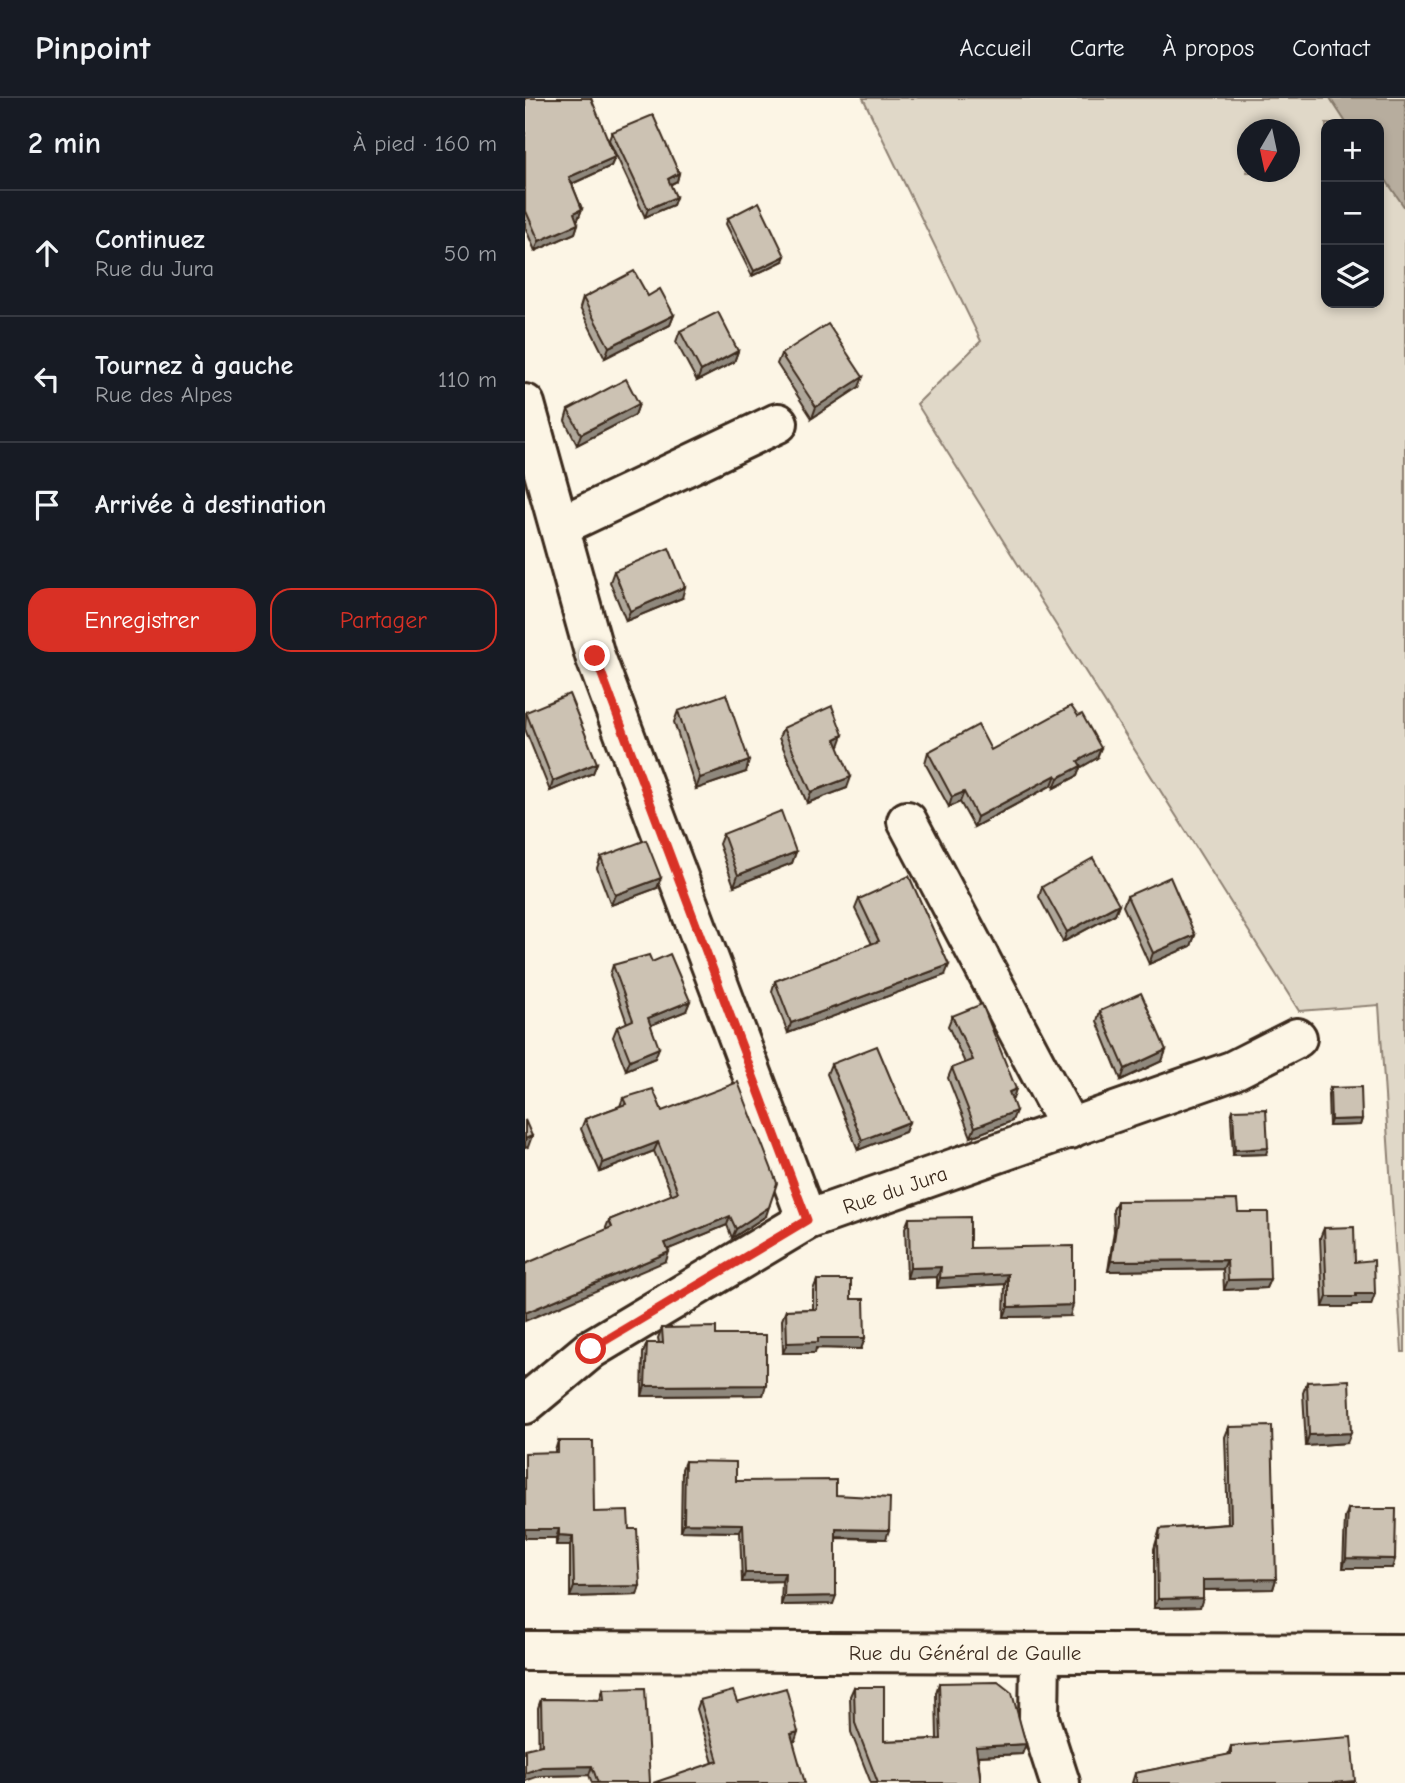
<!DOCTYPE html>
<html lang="fr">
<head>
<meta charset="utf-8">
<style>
	:root { --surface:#171b24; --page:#20242c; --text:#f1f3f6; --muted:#9ea1a6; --line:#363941; --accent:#d93025 }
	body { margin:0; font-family:"Comic Neue",sans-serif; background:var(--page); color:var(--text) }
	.controls { position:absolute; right:21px; top:21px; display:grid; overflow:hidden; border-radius:14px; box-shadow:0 4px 10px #0003 }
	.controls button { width:63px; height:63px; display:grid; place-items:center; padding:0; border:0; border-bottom:2px solid var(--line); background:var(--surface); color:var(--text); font:35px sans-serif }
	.compass { position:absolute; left:712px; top:21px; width:63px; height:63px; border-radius:50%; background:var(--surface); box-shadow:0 4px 10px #0003; rotate:189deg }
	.stop { position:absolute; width:21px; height:21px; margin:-16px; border:5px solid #d93025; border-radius:50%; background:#fff }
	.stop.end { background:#d93025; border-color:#fff; box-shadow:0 2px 7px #0008 }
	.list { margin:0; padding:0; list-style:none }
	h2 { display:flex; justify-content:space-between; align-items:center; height:91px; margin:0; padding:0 28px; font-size:30px }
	h2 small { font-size:23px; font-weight:400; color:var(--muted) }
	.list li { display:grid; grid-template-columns:46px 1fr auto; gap:21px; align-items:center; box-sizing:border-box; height:126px; padding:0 28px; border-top:2px solid var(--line) }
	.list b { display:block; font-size:26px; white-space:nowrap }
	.list p { margin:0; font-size:23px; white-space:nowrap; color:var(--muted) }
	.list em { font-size:23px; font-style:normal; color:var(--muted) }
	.actions { display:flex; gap:14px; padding:21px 28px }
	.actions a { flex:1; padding:16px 0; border:2px solid var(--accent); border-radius:21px; text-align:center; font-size:24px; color:var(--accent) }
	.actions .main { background:var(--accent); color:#fff }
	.icon { flex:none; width:38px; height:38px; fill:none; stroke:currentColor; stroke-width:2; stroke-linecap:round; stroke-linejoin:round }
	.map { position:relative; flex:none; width:880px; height:1685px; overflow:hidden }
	header { display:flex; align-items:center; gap:42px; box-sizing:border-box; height:98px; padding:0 35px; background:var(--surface); border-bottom:2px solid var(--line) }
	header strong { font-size:33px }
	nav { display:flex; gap:38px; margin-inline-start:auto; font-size:24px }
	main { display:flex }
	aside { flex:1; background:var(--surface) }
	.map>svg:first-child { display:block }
	.green { fill:#e0d8c8; stroke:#8e8173; stroke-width:2; fill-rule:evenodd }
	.water { fill:#b7ad9e; stroke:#85796b; stroke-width:2 }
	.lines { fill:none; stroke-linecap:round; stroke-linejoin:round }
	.minor-casing { stroke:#3b2a1e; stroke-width:44 }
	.minor { stroke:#fcf5e5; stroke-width:38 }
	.wall { fill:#afa79a; stroke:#3b2a1e; stroke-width:2 }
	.shaded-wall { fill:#8f887d; stroke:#3b2a1e; stroke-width:2 }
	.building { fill:#ccc2b3; stroke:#3b2a1e; stroke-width:2 }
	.route { stroke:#d93025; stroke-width:9 }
	.labels { text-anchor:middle; stroke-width:5; stroke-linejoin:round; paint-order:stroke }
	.street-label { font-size:21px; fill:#3b2a1e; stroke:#fcf5e5 }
</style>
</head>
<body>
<header>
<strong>Pinpoint</strong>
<nav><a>Accueil</a><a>Carte</a><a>À propos</a><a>Contact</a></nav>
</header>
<main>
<aside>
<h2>2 min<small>À pied · 160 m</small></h2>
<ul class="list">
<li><svg class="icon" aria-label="ahead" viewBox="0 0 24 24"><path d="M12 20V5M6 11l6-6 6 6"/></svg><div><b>Continuez</b><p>Rue du Jura</p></div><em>50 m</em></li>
<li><svg class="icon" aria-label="left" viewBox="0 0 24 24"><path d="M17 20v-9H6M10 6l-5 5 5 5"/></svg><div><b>Tournez à gauche</b><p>Rue des Alpes</p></div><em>110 m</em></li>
<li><svg class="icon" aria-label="arrive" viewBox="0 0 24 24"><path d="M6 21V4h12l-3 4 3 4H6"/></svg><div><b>Arrivée à destination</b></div></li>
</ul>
<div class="actions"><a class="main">Enregistrer</a><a>Partager</a></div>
</aside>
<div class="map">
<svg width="880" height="1685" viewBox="0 0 880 1685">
	<rect width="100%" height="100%" fill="#fcf5e5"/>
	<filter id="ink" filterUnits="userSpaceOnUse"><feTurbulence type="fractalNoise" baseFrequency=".0143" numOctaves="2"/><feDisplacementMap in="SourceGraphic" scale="14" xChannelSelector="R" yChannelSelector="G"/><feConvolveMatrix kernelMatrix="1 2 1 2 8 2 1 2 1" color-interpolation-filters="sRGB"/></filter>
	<g filter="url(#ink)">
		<path class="green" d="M338 0H880V1254H877L854 907 774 913 392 306 456 243ZM801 26H854V205H801ZM722 32H764V74H722Z"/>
		<path class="water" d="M805 0H880V110L854 72V26H822Z"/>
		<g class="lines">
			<g class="minor-casing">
				<g id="minor">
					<path d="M0 306 70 558 282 1122"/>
					<path d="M35 428 253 325"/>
					<path d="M382 723 545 1031"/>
					<path d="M0 1306 66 1251 282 1122 707 973 772 940"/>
					<path d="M0 1553 880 1556"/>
					<path d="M515 1556 514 1620 535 1685"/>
				</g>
			</g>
			<use href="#minor" class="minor"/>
		</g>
		<g class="wall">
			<path d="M0 0 90 59 86 68 47 86 57 111 53 121H52L53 126 50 135 10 153 0 129Z"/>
			<path d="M87 34 154 75 152 83 145 87 151 99 148 107 120 119 84 42Z"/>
			<path d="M203 120 258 163 227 178 201 126Z"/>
			<path d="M58 200 149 217 145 227 80 260 55 210Z"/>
			<path d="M155 233 213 253 209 264 172 283 151 244Z"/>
			<path d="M256 256 334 289 287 320 252 266Z"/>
			<path d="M114 306 110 317 52 347 40 323 43 312Z"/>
			<path d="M89 473 157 500 101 523 85 484Z"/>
			<path d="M153 613 221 674 171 691 149 624Z"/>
			<path d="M1 614 72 665 68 675 25 693 0 631Z"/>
			<path d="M258 630 314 648 313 649 322 690 282 705 254 640Z"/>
			<path d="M466 652 572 660 555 670 552 678 529 690 527 687 449 729 435 704 424 709 400 665 403 654Z"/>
			<path d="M198 736 271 754 267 765 209 788 194 746Z"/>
			<path d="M76 759 132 790 86 807 72 770Z"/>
			<path d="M517 789 594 806 590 816 538 844 514 799Z"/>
			<path d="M602 798 670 837 666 848 624 866 598 808Z"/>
			<path d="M334 801 420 877 263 935 247 893 250 883 347 846 330 811Z"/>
			<path d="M127 864 165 903 161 913 126 927 130 960 101 972 88 939 92 929 102 925 85 877 88 867Z"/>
			<path d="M575 913 641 952 637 963 596 982 572 923Z"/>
			<path d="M427 918 491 991 486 1001 487 1023 446 1039 423 980 427 970 440 965 423 928Z"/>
			<path d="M306 966 384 1024 380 1034 333 1052 302 976Z"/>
			<path d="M805 990 837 1021 835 1027 804 1028 803 996Z"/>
			<path d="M98 1000 137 1013 241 1118 207 1140 202 1127 143 1151 141 1163 80 1132 84 1122 147 1097 129 1053 75 1074 56 1031 60 1021 95 1008Z"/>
			<path d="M708 1012 741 1056 708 1057 706 1018Z"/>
			<path d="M592 1103 713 1114 745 1181 741 1190 699 1192 698 1171 583 1173 589 1133 588 1112Z"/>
			<path d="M384 1120 445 1150 545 1218 479 1219 480 1186 412 1190V1179L382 1180 380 1130Z"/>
			<path d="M799 1130 830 1164 846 1207H828L827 1209H798L795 1140Z"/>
			<path d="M292 1182 326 1201 340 1240 336 1251 291 1250 290 1255H258L257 1222 261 1212 288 1211V1192Z"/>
			<path d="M137 1230 191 1237 241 1287 238 1297 117 1298 118 1255 122 1245H134L133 1240Z"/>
			<path d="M782 1284 822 1345 781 1348 778 1295Z"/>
			<path d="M704 1329 751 1481 748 1491 678 1492 675 1509 629 1510V1451L635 1431 703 1426 700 1339Z"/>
			<path d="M33 1343 69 1414 104 1431 115 1488 112 1497 45 1499V1447H31L30 1353Z"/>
			<path d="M160 1363 211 1383 311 1397 361 1441 311 1440 308 1506 256 1507 257 1483 217 1484 215 1434 156 1433 157 1371Z"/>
			<path d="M823 1411 870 1461 867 1470H818L820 1420Z"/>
			<path d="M414 1585 501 1646 497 1656 453 1658 456 1685H346L326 1634 325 1598 329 1589 359 1643 412 1641 411 1595Z"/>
			<path d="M78 1591 125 1685H67L64 1677 14 1678 13 1610 16 1601 75 1602Z"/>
			<path d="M175 1602 212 1604 270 1643 188 1665 172 1611Z"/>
			<path d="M706 1648 830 1685H607L610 1675 703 1657Z"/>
		</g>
		<g class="shaded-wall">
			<path d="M90 59 86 68 40 89 44 79Z"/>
			<path d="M154 75 152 83 140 89 143 81Z"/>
			<path d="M151 99 148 107 120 119 123 111Z"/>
			<path d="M57 111 53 121 45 125 49 115Z"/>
			<path d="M53 126 50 135 10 153 14 143Z"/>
			<path d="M260 158 258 163 227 178 229 173Z"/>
			<path d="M149 217 145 227 80 260 84 249Z"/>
			<path d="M213 253 209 264 172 283 176 273Z"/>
			<path d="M338 279 334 289 287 320 291 309Z"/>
			<path d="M114 306 110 317 52 347 56 336Z"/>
			<path d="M160 489 157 500 101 523 105 513Z"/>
			<path d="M318 637 314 648 307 652 310 641Z"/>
			<path d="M576 650 572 660 555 670 552 678 529 690 533 680 553 663Z"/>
			<path d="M224 663 221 674 171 691 175 680Z"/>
			<path d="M72 665 68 675 25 693 28 683Z"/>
			<path d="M531 677 527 687 449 729 452 719Z"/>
			<path d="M326 679 322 690 282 705 286 694Z"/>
			<path d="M439 694 435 704 424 709 427 699Z"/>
			<path d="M271 754 267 765 209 788 213 777Z"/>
			<path d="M136 780 132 790 86 807 90 797Z"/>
			<path d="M594 806 590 816 538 844 542 834Z"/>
			<path d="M670 837 666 848 624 866 628 855Z"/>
			<path d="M424 867 420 877 263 935 266 925Z"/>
			<path d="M165 903 161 913 119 930 123 920Z"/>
			<path d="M134 950 130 960 101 972 105 962Z"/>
			<path d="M641 952 637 963 596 982 600 971Z"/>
			<path d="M491 991 488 1001 480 1004 484 994Z"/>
			<path d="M491 1013 487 1023 446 1039 450 1029Z"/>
			<path d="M837 1021 835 1027 804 1028 806 1022Z"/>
			<path d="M384 1024 380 1034 333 1052 337 1042Z"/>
			<path d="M7 1038 3 1049 0 1050V1041Z"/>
			<path d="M133 1044 129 1053 75 1074 78 1065Z"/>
			<path d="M743 1050 741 1056 708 1057 710 1052Z"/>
			<path d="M244 1109 241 1118 207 1140 211 1131Z"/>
			<path d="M205 1118 202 1127 137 1154 140 1145Z"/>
			<path d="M144 1154 141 1163 0 1223V1215Z"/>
			<path d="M702 1162 698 1171 583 1173 586 1163Z"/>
			<path d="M416 1169 412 1179 382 1180 385 1170Z"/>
			<path d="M483 1176 480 1186 412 1190 415 1180Z"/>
			<path d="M745 1181 741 1190 699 1192 703 1182Z"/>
			<path d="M831 1196H850L846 1207H828L827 1209H798L802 1199Z"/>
			<path d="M548 1207 545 1218 479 1219 483 1209Z"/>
			<path d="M293 1240H340L336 1251 291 1250 290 1255H258L262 1245Z"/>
			<path d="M241 1287 238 1297 117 1298 120 1288Z"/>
			<path d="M826 1335 822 1345 781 1348 784 1337Z"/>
			<path d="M159 1425 218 1426 215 1434 156 1433Z"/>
			<path d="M0 1431H34L31 1440H0Z"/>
			<path d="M311 1431 364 1432 361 1441 308 1439Z"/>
			<path d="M34 1437 48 1438 45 1447H31Z"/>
			<path d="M821 1460 870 1461 867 1470H818Z"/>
			<path d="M220 1475H260L257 1483 217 1484Z"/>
			<path d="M751 1481 748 1491 674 1492 678 1482Z"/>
			<path d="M115 1488 112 1497 45 1499 49 1489Z"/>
			<path d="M311 1498 308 1506 256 1507 259 1499Z"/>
			<path d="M678 1500 675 1509 629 1510 633 1501Z"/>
			<path d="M273 1634 270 1643 263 1645 266 1636Z"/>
			<path d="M501 1646 497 1656 448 1658 451 1649Z"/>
			<path d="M67 1668 64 1677 14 1678 0 1683V1675L17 1669Z"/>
		</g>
		<g class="building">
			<path d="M0 0H66L90 59 44 79 57 111 49 115 53 126 14 143 0 111Z"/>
			<path d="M128 17 154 75 143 81 151 99 123 111 87 34Z"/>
			<path d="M234 104 260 158 229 173 203 120Z"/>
			<path d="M109 173 123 198 135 191 149 217 84 249 58 200Z"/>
			<path d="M193 214 213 253 176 273 155 233Z"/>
			<path d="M303 226 338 279 291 309 256 256Z"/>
			<path d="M101 281 114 306 56 336 43 312Z"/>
			<path d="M144 450 160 489 105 513 89 473Z"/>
			<path d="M44 596 72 665 28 683 1 614Z"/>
			<path d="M201 596 224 663 175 680 153 613Z"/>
			<path d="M307 608 318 637 310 641 326 679 286 694 258 630Z"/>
			<path d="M546 608 553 618 557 616 576 650 553 663 556 668 533 680 531 677 452 719 439 694 427 699 403 654 453 627 466 652Z"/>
			<path d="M256 713 271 754 213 777 198 736Z"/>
			<path d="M121 742 136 780 90 797 76 759Z"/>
			<path d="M568 760 594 806 542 834 517 789Z"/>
			<path d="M384 778 424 867 266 925 250 883 354 843 334 801Z"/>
			<path d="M645 779 670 837 628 855 602 798Z"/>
			<path d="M145 856 165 903 123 920 134 950 105 962 92 929 108 922 88 867 124 857 127 864Z"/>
			<path d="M616 895 641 952 600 971 575 913Z"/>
			<path d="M457 906 491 991 484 994 491 1013 450 1029 427 970 448 962 427 918Z"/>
			<path d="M352 948 384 1024 337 1042 306 966Z"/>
			<path d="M213 984 252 1085 244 1109 211 1131 205 1118 140 1145 144 1154 0 1215V1166L87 1129 84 1122 153 1094 133 1044 78 1065 60 1021 101 1006 98 1000 128 991 137 1013Z"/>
			<path d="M836 989 837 1021 806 1022 805 990Z"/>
			<path d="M741 1011 743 1050 710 1052 708 1012Z"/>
			<path d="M0 1022 7 1038 0 1041Z"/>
			<path d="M712 1102 713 1114H743L745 1181 703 1182 702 1162 586 1163 592 1123V1103Z"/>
			<path d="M445 1119V1150L548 1148V1207L483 1209V1176L415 1180 416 1169 385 1170 384 1120Z"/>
			<path d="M829 1129 830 1164 849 1162 850 1196H831V1199H802L799 1130Z"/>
			<path d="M292 1182H326V1201H339L340 1240H293V1244L262 1245 261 1212 292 1211Z"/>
			<path d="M191 1229V1237H241V1287L120 1288 122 1245H138L137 1230Z"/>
			<path d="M824 1282 826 1335 784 1337 782 1284Z"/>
			<path d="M747 1328 751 1481 678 1482V1500L633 1501 632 1441H634L635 1431 706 1426 704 1329Z"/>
			<path d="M33 1343H68L69 1414 103 1413 104 1431H112L115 1488 49 1489 48 1438 34 1437V1431H0V1355L33 1354Z"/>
			<path d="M160 1363 211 1364V1383L311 1382V1397L365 1400 364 1432 311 1431V1498L259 1499 260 1475H220L218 1426 159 1425Z"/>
			<path d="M823 1411H871L870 1461 821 1460Z"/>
			<path d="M473 1584 487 1595 501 1646 451 1649 456 1685H353L330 1625 329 1589H359V1643L416 1641 414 1585Z"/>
			<path d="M120 1590 125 1685H73L67 1668 17 1669 0 1675V1651L17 1647 16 1601 79 1602 78 1591Z"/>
			<path d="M261 1590 273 1634 266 1636 280 1685H128L193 1663 175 1602 208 1593 212 1604Z"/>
			<path d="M826 1639 830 1683 808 1685H612L610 1675 706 1656V1648Z"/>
		</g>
	</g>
	<g class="lines" filter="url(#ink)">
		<path class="route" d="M66 1251 282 1122 70 558"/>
	</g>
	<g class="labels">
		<g class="street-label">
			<text transform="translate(370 1092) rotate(-19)" y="7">Rue du Jura</text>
			<text x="440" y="1562">Rue du Général de Gaulle</text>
		</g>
	</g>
</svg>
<div class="controls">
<button>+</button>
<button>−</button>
<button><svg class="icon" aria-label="layers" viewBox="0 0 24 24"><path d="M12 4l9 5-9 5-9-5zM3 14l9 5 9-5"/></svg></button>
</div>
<svg class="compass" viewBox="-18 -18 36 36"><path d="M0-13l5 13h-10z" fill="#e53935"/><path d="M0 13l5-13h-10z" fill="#9ea1a6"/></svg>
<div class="stop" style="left:66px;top:1251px"></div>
<div class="stop end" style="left:70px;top:558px"></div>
</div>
</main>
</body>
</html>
